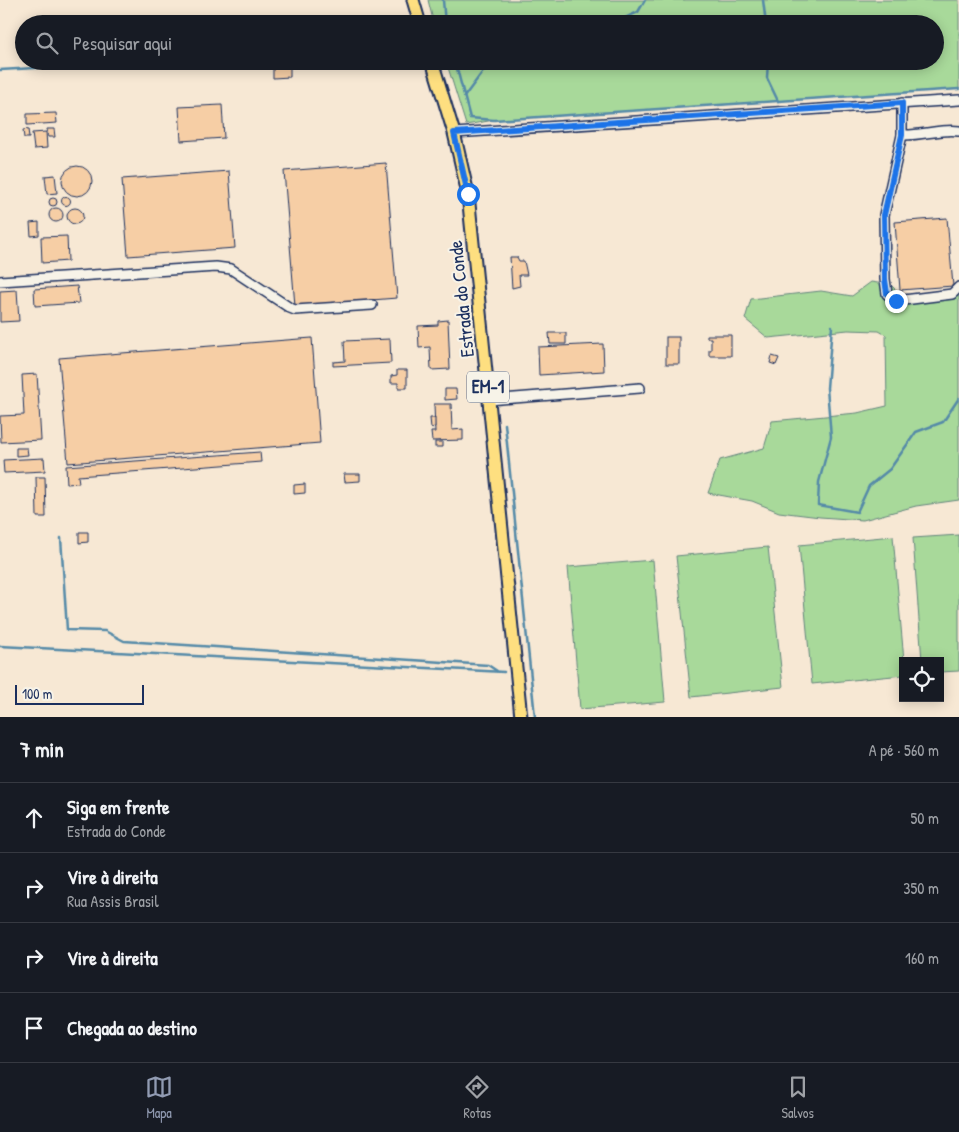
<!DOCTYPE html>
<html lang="pt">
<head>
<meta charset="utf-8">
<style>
	:root { --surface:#171b24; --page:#242831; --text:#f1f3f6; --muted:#9ea1a6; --line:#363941; --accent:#919bb2 }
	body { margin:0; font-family:"Patrick Hand",sans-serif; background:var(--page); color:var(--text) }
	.controls { position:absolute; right:15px; bottom:15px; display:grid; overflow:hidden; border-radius:0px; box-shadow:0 2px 12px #0003 }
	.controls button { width:45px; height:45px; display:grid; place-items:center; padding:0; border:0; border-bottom:1px solid var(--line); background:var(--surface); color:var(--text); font:25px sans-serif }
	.scale { position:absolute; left:15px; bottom:12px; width:129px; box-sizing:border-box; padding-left:5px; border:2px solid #1b2f5e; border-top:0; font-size:14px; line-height:18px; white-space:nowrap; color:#1b2f5e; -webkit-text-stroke:4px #f7f3e8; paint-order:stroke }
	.stop { position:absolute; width:15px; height:15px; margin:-11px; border:4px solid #1a73e8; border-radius:50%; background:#fff }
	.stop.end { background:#1a73e8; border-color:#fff; box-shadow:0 1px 5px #0008 }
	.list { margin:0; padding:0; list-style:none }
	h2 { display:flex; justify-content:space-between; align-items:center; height:65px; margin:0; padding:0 20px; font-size:21px }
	h2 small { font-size:16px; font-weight:400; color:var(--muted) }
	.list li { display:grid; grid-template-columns:32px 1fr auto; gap:15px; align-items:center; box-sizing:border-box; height:70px; padding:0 20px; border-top:1px solid var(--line) }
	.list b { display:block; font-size:19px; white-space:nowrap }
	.list p { margin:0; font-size:16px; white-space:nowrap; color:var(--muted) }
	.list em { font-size:16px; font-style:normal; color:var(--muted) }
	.icon { flex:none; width:28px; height:28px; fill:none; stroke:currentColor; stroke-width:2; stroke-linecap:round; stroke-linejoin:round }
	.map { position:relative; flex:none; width:959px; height:717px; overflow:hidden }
	.search { position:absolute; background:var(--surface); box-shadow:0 2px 12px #0003; left:15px; right:15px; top:15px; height:55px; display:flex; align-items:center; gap:12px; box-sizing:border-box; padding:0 18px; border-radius:28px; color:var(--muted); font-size:19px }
	.sheet { height:345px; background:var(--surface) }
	nav { display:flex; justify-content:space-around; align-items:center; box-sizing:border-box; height:70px; border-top:1px solid var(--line); background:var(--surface); font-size:14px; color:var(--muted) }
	nav a { display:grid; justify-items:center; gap:2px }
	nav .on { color:var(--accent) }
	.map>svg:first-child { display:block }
	.green { fill:#a8d99a; stroke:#62847c }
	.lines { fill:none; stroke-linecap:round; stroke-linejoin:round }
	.stream { stroke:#548aa8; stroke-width:2.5 }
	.building { fill:#f6cea5; stroke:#1b2f5e }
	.minor-casing { stroke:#1b2f5e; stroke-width:12 }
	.major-casing { stroke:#1b2f5e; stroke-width:15 }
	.minor { stroke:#f7f3e8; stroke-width:9 }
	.major { stroke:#fedf80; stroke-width:11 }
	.route { stroke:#1a73e8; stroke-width:6 }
	.labels { text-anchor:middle; stroke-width:4; stroke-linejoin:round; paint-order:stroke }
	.shield { fill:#f7f3e8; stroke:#5d6a87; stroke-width:1 }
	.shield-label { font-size:18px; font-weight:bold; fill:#1b2f5e }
	.street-label { font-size:19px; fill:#1b2f5e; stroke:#f7f3e8 }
</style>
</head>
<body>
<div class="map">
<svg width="959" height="717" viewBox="0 0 959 717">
	<rect width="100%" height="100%" fill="#f7e8d4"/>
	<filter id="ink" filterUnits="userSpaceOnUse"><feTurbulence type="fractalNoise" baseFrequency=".02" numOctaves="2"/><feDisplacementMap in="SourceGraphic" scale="10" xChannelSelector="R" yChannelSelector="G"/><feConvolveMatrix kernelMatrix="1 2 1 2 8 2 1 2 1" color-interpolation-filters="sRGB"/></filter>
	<g filter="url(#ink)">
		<g class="green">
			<path d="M428 0H959V89L494 120 466 125 446 61H935V24H434Z"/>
			<path d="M871 282 891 285 908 302 959 296V500L916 506 863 520 820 517 779 512 752 501 708 493 720 460 764 448 772 421 857 413 887 406 886 335 879 331 848 330 768 338 745 319 751 299 821 291 852 296Z"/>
			<path d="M959 535V671L940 672V661H922L913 538Z"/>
			<path d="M893 536 904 661 903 675 812 684 799 545Z"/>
			<path d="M768 547 783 687 691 697 676 556Z"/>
			<path d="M653 560 665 702 580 709 568 567Z"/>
		</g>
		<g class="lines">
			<g class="stream">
				<path d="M443 0 445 24"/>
				<path d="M763 0 766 24"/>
				<path d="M612 24 638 12 645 0"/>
				<path d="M455 61 470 118 494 120 959 89"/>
				<path d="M538 61 551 66 565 61"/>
				<path d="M768 61 767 78 778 101"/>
				<path d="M0 70 106 64 114 61"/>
				<path d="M464 97 487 66 496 61"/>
				<path d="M832 326 827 388 831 437 819 482 818 505 857 512 869 486 890 469 916 432 943 422 959 398"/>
				<path d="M505 424 535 717"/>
				<path d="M61 538 67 630 105 631 124 641 488 665 497 671"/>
				<path d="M0 646 504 672"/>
			</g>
		</g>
		<g class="building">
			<path d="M273 63H290V77L273 78Z"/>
			<path d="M222 105 224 138 181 141 179 107Z"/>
			<path d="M56 113 57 123 27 125V114Z"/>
			<path d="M28 129 29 138H24L23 130Z"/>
			<path d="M47 129H54L55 137H48Z"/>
			<path d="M46 132 47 148 34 149 32 133Z"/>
			<path d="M386 163 397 298 295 306 284 171Z"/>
			<circle cx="77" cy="181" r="15"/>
			<path d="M229 171 235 248 128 256 122 179Z"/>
			<path d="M55 175 57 193 47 194 45 176Z"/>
			<circle cx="66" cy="201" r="4.5"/>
			<circle cx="53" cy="202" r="4"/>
			<circle cx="75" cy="216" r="8"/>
			<circle cx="56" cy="215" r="7"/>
			<path d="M947 218 953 286 900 290 895 222Z"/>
			<path d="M39 222V235L31 236 30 223Z"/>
			<path d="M67 236 68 261 42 263 41 237Z"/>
			<path d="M510 257H517L519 261H524L527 275H519L520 286 512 288Z"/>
			<path d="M77 286 79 303 35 306 34 289Z"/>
			<path d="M17 290 19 321 0 322V291Z"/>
			<path d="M448 320 450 369 431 370 430 347 419 348 418 326 438 325V321Z"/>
			<path d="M549 333H566V344H550Z"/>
			<path d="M707 335H731V356H709V350H711V338H707Z"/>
			<rect x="666" y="337" width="13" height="27"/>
			<path d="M312 338 320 443 68 463 59 358Z"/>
			<path d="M390 339 391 363 333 366V362L345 361 344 341Z"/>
			<path d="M603 344 604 371 539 375 538 347Z"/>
			<path d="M772 356 779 358 776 365 770 363Z"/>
			<path d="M397 370H407V388H398V383H391V376L397 375Z"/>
			<path d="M37 374 41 440 1 442 0 416 24 415 22 375Z"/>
			<path d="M445 389H456L457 399 445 400Z"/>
			<path d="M434 404H451L452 430 463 429V440L432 441 431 432H435Z"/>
			<path d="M430 418H435V427L431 428Z"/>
			<rect x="435" y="442" width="7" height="5"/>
			<path d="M16 448H27L28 455 16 456Z"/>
			<path d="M260 452 261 462 78 476 79 483 67 484 66 466Z"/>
			<path d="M44 458 45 471 4 473 3 460Z"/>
			<path d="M344 474H360V481L345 482Z"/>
			<path d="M36 477H45L46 517H37Z"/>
			<path d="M305 484V493L294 494V485Z"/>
			<path d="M79 532H88V542L79 543Z"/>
		</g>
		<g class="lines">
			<g class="minor-casing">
				<g id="minor">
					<path d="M902 103V135L884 215 885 279 887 294 896 301 952 294 959 287"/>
					<path d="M454 133 959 100"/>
					<path d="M902 135C921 136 943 128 959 131"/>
					<path d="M0 281 216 267 231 269 290 308 295 310 372 305"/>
					<path d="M489 400 640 388"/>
				</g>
			</g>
			<g class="major-casing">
				<g id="major">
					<path d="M413 0 420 24"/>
					<path d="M432 61 454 133 468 194 521 717"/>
				</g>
			</g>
			<use href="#minor" class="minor"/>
			<use href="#major" class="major"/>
		</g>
	</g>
	<g class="lines" filter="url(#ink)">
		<path class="route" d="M468 194 454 133 902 103V135L884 215 885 279 887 294 896 301"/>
	</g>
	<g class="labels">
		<rect class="shield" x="467" y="371.5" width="42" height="31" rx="4"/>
		<g class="shield-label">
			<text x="488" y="393">EM-1</text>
		</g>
		<g class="street-label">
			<text transform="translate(461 299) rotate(-96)" y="7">Estrada do Conde</text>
		</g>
	</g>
</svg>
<div class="controls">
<button><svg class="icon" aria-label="locate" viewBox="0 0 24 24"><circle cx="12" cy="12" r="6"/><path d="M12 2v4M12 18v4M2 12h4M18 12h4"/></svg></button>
</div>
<div class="scale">100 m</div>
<div class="stop" style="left:468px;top:194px"></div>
<div class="stop end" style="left:896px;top:301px"></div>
<div class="search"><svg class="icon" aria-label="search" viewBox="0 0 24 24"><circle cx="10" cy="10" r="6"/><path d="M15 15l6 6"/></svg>Pesquisar aqui</div>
</div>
<section class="sheet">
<h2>7 min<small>A pé · 560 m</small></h2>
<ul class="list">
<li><svg class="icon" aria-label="ahead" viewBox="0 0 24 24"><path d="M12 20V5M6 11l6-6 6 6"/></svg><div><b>Siga em frente</b><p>Estrada do Conde</p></div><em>50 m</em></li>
<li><svg class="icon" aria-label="right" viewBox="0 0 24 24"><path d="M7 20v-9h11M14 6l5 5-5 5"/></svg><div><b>Vire à direita</b><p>Rua Assis Brasil</p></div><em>350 m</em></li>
<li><svg class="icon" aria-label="right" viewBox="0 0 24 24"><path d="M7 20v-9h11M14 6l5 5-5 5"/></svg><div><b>Vire à direita</b></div><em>160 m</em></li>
<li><svg class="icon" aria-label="arrive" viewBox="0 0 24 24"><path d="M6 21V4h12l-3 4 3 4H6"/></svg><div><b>Chegada ao destino</b></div></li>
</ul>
</section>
<nav>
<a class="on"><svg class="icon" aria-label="map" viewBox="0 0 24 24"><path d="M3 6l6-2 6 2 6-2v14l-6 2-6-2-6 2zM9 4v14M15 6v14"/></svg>Mapa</a>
<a><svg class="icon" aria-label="directions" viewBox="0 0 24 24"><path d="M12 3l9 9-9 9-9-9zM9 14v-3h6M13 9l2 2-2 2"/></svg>Rotas</a>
<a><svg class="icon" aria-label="saved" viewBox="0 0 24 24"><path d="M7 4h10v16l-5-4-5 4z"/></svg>Salvos</a>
</nav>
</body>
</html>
